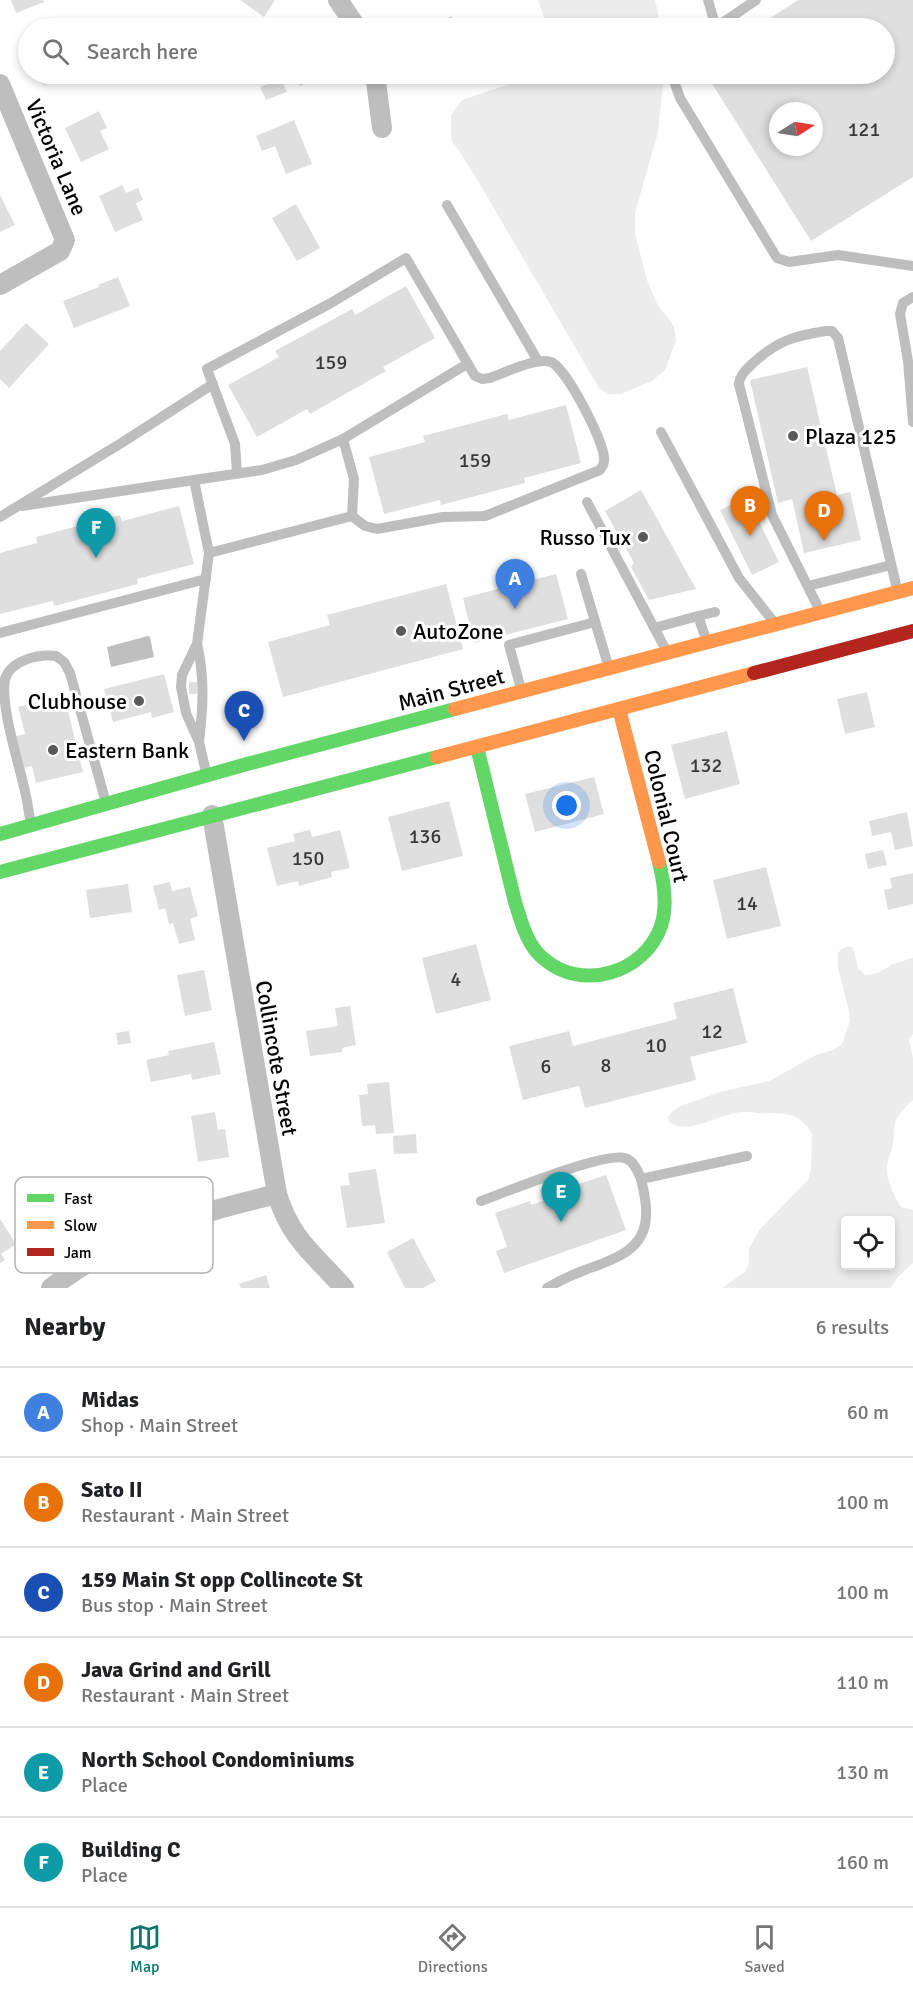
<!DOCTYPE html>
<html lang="en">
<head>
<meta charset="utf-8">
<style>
	:root { --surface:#fff; --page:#f6f6f6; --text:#202124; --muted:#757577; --line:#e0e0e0; --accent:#0f766e }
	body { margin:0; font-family:Signika,sans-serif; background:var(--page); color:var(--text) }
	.controls { position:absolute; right:18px; bottom:18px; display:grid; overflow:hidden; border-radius:6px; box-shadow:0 3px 9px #0003 }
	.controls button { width:54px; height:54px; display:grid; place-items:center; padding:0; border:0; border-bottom:2px solid var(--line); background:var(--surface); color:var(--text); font:30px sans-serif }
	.compass { position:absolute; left:769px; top:102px; width:54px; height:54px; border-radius:50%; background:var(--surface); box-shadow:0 3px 9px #0003; rotate:78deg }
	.you { position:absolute; left:567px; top:806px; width:21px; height:21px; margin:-15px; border:4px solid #fff; border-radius:50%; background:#1a73e8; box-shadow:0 0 0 9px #1a73e833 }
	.badge { display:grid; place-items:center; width:39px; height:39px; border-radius:50%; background:var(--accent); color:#fff; font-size:20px; font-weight:700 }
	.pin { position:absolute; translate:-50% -50px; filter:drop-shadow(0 2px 3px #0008) }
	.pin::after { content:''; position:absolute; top:32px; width:21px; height:18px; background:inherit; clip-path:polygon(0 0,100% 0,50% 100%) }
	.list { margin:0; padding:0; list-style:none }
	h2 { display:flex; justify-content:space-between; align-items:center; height:78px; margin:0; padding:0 24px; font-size:26px }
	h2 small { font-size:20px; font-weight:400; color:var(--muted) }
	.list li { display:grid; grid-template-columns:39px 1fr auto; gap:18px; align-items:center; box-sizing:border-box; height:90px; padding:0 24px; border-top:2px solid var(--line) }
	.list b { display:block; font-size:22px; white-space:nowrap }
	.list p { margin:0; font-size:20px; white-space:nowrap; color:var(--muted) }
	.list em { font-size:20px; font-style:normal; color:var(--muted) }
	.icon { flex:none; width:33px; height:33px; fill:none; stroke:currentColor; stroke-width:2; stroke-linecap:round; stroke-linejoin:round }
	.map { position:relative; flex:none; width:913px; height:1288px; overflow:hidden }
	.search { position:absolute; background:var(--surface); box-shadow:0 3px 9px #0003; left:18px; right:18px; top:18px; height:66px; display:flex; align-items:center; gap:15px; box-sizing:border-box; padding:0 21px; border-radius:33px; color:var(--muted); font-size:22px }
	.sheet { height:618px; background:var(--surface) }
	nav { display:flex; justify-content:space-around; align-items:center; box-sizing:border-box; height:84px; border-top:2px solid var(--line); background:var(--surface); font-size:16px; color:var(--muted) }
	nav a { display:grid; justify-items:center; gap:3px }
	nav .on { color:var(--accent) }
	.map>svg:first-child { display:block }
	.green { fill:#ececec; fill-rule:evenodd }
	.water { fill:#bfbfbf }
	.building { fill:#dfdfdf; fill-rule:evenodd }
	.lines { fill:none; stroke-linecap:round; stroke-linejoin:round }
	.lane { stroke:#bebebe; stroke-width:10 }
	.street { stroke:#bebebe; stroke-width:20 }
	.fast { stroke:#63d668; stroke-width:14 }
	.slow { stroke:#ff974d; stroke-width:14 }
	.jam { stroke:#b3261e; stroke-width:14 }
	.poi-dot { fill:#595959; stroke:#fff; stroke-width:2 }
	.labels { text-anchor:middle; stroke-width:6; stroke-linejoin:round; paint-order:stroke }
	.number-label { font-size:20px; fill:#383838 }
	.street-label { font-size:22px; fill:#000; stroke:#fff }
	.poi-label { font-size:22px; fill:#000; stroke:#fff; text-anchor:start }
	.key { fill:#fff; stroke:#b2b2b2; stroke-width:1.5 }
	.key-label { font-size:16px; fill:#000 }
</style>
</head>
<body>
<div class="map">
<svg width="913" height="1288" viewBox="0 0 913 1288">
	<rect width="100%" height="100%" fill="#fff"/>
	<g class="green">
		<path d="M538 0H655L661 28H548Z"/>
		<path d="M535 74H664L658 132 635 213V234L647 280 657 304 674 326 676 341 665 370 652 381 621 394H608L599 388 474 174 451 139V115L462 100 533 76Z"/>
		<path d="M848 946 853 947 858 968 865 975 878 973 893 964 913 958V1034L909 1039 913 1058V1100C889 1122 897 1121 892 1149 890 1155 887 1161 887 1168 886 1180 895 1197 901 1207L913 1210V1263L898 1277 891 1288H722L746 1271 749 1262V1249L759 1230 808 1180 811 1170 812 1134C797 1108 782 1115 759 1113 749 1112 741 1111 731 1114 713 1118 686 1135 669 1122L668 1117 674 1110 683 1105 720 1092 769 1081 816 1055 835 1049 842 1044 850 1021 849 1011 838 968V954L840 950ZM890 1220V1266H846V1220Z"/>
	</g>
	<path class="water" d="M148 636 150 637 154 657 111 667 107 647Z"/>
	<g class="building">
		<path d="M11 0H43L44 2 16 13Z"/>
		<path d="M240 0H275L264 17Z"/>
		<path d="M798 0H913V177L811 241 706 74H884V28H755ZM778 111H814V147H778Z"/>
		<path d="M451 16 458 28H431Z"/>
		<path d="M39 74H73L44 85Z"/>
		<path d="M295 74H324L325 75 300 86Z"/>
		<path d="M281 79 287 92 266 100 260 87Z"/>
		<path d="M99 111 107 128 100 131 109 149 81 162 65 128Z"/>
		<path d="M294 120 312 164 286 174 275 146 262 151 256 136Z"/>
		<path d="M122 185 126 193 138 188 143 200 136 203 143 220 115 232 99 196Z"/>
		<path d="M0 195 15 225 0 232Z"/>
		<path d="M296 204 320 248 297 261 272 218Z"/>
		<path d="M118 277 130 306 74 328 63 301 99 287 98 285Z"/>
		<path d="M406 286 435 338 383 367 386 371 310 414 307 409 257 437 228 385 279 357 275 351 352 309 355 315Z"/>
		<path d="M26 323 49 344 9 388 0 379V351Z"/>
		<path d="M807 367 837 495 850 492 861 540 804 553 792 499 778 503 750 380Z"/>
		<path d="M566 405 581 463 524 478 525 483 441 505 440 500 384 514 369 457 425 442 423 436 507 414 509 420Z"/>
		<path d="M641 490 696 589 649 600 631 567 634 563 605 511Z"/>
		<path d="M747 497 779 562 752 575 720 510Z"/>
		<path d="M179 506 194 564 137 579 138 584 54 606 53 601 0 614V553L37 543 36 537 120 515 122 521Z"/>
		<path d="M556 574 568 619 474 643 463 598Z"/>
		<path d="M446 584 463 649 283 697 268 642 330 625 327 615Z"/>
		<path d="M164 674 174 712 152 718 151 712 113 722 104 689Z"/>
		<rect x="189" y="682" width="8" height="12"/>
		<path d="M867 692 875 727 845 734 837 699Z"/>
		<path d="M64 695 83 772 36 783 32 766 16 770 8 738 25 734 18 707Z"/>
		<path d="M727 731 740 784 685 799 671 745Z"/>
		<path d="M594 777 604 814 535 832 525 794Z"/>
		<path d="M449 801 463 856 402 871 388 817Z"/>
		<path d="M907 812 913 846 895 850 891 832 872 836 869 821Z"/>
		<path d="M310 830 312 837 340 830 350 868 331 872 332 877 299 886 298 881 277 886 267 848 295 841 293 834Z"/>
		<path d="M883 850 887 865 868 869 865 854Z"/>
		<path d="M766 867 781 926 727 939 713 880Z"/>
		<path d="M913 873V904L888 910 884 890 892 888 890 878Z"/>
		<path d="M170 882 172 891 190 887 198 916 190 919 195 940 179 944 173 923 169 924 165 908 159 910 153 886Z"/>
		<path d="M128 884 132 912 90 918 86 890Z"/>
		<path d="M476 944 491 1000 436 1014 422 958Z"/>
		<path d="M204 970 212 1010 185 1016 177 975Z"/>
		<path d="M733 988 747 1043 690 1057 696 1080 585 1108 579 1086 523 1100 509 1046 569 1031 573 1046 677 1019 673 1003Z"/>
		<path d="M350 1006 356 1045 342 1048V1052L310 1056 306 1031 338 1026 335 1008Z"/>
		<path d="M129 1031 131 1043 118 1045 116 1033Z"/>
		<path d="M214 1042 221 1074 192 1080 191 1074 151 1082 146 1060 169 1055 168 1051Z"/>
		<path d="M389 1082 394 1133 376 1134 375 1125 362 1126 359 1095 368 1094 367 1084Z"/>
		<path d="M215 1112 218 1130 225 1129 229 1157 198 1162 191 1116Z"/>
		<path d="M416 1134 417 1153 394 1154 393 1136Z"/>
		<path d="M376 1169 385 1223 347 1228 340 1186 350 1185 348 1173Z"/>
		<path d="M606 1175 626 1230 504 1273 496 1251 507 1247 495 1213 530 1201 531 1205 574 1191 572 1186Z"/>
		<path d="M0 1219 16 1244 1 1254 5 1260 0 1263Z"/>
		<path d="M413 1238 436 1281 423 1288H405L387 1252Z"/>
		<path d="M266 1275 270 1288H241L239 1284Z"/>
	</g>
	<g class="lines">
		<g class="lane">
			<path d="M708 0 716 28"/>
			<path d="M715 28 756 0"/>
			<path d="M674 74 675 84 680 98 777 258 789 262 838 255 913 266"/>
			<path d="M447 205 538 361"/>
			<path d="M913 297 903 303 900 314 908 361 913 422"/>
			<path d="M661 432 739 578 773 621"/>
			<path d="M343 439 467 364"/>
			<path d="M237 473 235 444 207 369 331 303 406 258 475 376 482 379 490 378C504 373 537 357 551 362 566 368 604 441 604 458 605 463 602 467 600 470L485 516 443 517 377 529 365 526 352 516"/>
			<path d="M587 502 666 650"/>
			<path d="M22 506 194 480"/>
			<path d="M0 517 123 442 213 384"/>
			<path d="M581 574 608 665"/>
			<path d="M808 586 891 565"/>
			<path d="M820 611 772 515 739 384C740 375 745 371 752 364 777 341 793 336 826 331H832L838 338 897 589"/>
			<path d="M698 616 715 612"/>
			<path d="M654 628 698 616 706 639"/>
			<path d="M0 633 206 579"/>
			<path d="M197 644C205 677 203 709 199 742L186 713 181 687 182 675 197 644 209 553 194 480 262 470 296 460 343 439 354 479 352 516 209 553"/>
			<path d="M521 689 509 645 595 622"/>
			<path d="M199 742 206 772"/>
			<path d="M31 824C29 815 28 805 26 796 20 766 0 708 5 679 11 660 38 654 56 656L64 662 70 673 106 803"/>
			<path d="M481 1201C506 1192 603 1152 625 1158 634 1161 638 1171 641 1179"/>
			<path d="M547 1288C559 1281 571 1275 585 1270 612 1260 645 1251 646 1216 647 1204 644 1191 641 1179L747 1156"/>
		</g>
		<g class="street">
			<path d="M338 0 357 28"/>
			<path d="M375 74 382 128"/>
			<path d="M0 84 65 240 60 251 0 285"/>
			<path d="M212 815 277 1194C291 1240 314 1254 344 1288"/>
			<path d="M51 1288C122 1233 192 1215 277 1194"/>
		</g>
		<g class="fast">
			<path d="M477 747 515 902C521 921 527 946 544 959 582 992 645 973 661 926 668 906 664 882 659 862"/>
			<path d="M0 834 247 764 455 709"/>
			<path d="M0 872 437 757"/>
		</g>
		<g class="slow">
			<path d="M455 709 913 588"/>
			<path d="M619 709 659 862"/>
			<path d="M437 757 754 673"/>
		</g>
		<path class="jam" d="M754 673 913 631"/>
	</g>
	<g class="poi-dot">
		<circle cx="793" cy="436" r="6"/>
		<circle cx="643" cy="537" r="6"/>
		<circle cx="401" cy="631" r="6"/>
		<circle cx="139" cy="701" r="6"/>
		<circle cx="53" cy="750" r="6"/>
	</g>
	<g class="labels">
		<g class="number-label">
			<text x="864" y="136">121</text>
			<text x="331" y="369">159</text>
			<text x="475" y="467">159</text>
			<text x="706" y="772">132</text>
			<text x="425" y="843">136</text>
			<text x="308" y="865">150</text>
			<text x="747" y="910">14</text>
			<text x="456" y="986">4</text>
			<text x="712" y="1038">12</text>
			<text x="656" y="1052">10</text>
			<text x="606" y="1072">8</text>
			<text x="546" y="1073">6</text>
		</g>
		<g class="street-label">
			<text transform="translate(57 157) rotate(67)" y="8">Victoria Lane</text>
			<text transform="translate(451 689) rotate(-15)" y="8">Main Street</text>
			<text transform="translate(667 816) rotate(77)" y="8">Colonial Court</text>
			<text transform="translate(277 1058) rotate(80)" y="8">Collincote Street</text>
		</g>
		<g class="poi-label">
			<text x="805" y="444">Plaza 125</text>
			<text x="631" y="545" text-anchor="end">Russo Tux</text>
			<text x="413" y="639">AutoZone</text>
			<text x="127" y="709" text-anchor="end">Clubhouse</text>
			<text x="65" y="758">Eastern Bank</text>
		</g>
	</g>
	<rect x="15" y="1177" width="198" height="96" rx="9" class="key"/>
	<rect x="27" y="1194" width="27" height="8" fill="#63d668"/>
	<rect x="27" y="1221" width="27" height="8" fill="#ff974d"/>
	<rect x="27" y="1248" width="27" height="8" fill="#b3261e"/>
	<g class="key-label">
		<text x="64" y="1204">Fast</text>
		<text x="64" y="1231">Slow</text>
		<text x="64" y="1258">Jam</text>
	</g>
</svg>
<div class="controls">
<button><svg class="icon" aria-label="locate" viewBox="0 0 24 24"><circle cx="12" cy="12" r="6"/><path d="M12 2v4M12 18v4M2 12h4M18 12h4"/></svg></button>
</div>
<svg class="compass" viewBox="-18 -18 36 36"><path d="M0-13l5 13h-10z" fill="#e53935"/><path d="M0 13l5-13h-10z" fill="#757577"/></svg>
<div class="you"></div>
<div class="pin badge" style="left:515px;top:609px;background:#3f7fe0">A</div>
<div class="pin badge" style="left:750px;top:536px;background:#e8710a">B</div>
<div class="pin badge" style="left:244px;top:741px;background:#1a4fb4">C</div>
<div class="pin badge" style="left:824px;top:541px;background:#e8710a">D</div>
<div class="pin badge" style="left:561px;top:1222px;background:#0f9aa8">E</div>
<div class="pin badge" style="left:96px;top:558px;background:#0f9aa8">F</div>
<div class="search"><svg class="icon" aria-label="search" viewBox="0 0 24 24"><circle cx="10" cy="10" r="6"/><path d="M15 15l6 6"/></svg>Search here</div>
</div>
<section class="sheet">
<h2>Nearby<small>6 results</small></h2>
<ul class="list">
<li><span class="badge" style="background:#3f7fe0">A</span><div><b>Midas</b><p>Shop · Main Street</p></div><em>60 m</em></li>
<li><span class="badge" style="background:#e8710a">B</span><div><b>Sato II</b><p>Restaurant · Main Street</p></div><em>100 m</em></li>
<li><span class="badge" style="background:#1a4fb4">C</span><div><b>159 Main St opp Collincote St</b><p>Bus stop · Main Street</p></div><em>100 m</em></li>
<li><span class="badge" style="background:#e8710a">D</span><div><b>Java Grind and Grill</b><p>Restaurant · Main Street</p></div><em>110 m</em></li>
<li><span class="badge" style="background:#0f9aa8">E</span><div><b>North School Condominiums</b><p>Place</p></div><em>130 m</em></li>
<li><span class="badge" style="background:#0f9aa8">F</span><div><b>Building C</b><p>Place</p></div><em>160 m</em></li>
</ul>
</section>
<nav>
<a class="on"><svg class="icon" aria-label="map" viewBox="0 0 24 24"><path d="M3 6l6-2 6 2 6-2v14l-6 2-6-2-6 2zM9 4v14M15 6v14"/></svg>Map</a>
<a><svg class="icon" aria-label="directions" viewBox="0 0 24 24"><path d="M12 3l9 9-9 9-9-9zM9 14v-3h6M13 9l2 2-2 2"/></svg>Directions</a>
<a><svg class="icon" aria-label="saved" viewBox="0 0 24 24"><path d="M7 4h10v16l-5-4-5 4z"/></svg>Saved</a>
</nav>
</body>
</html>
